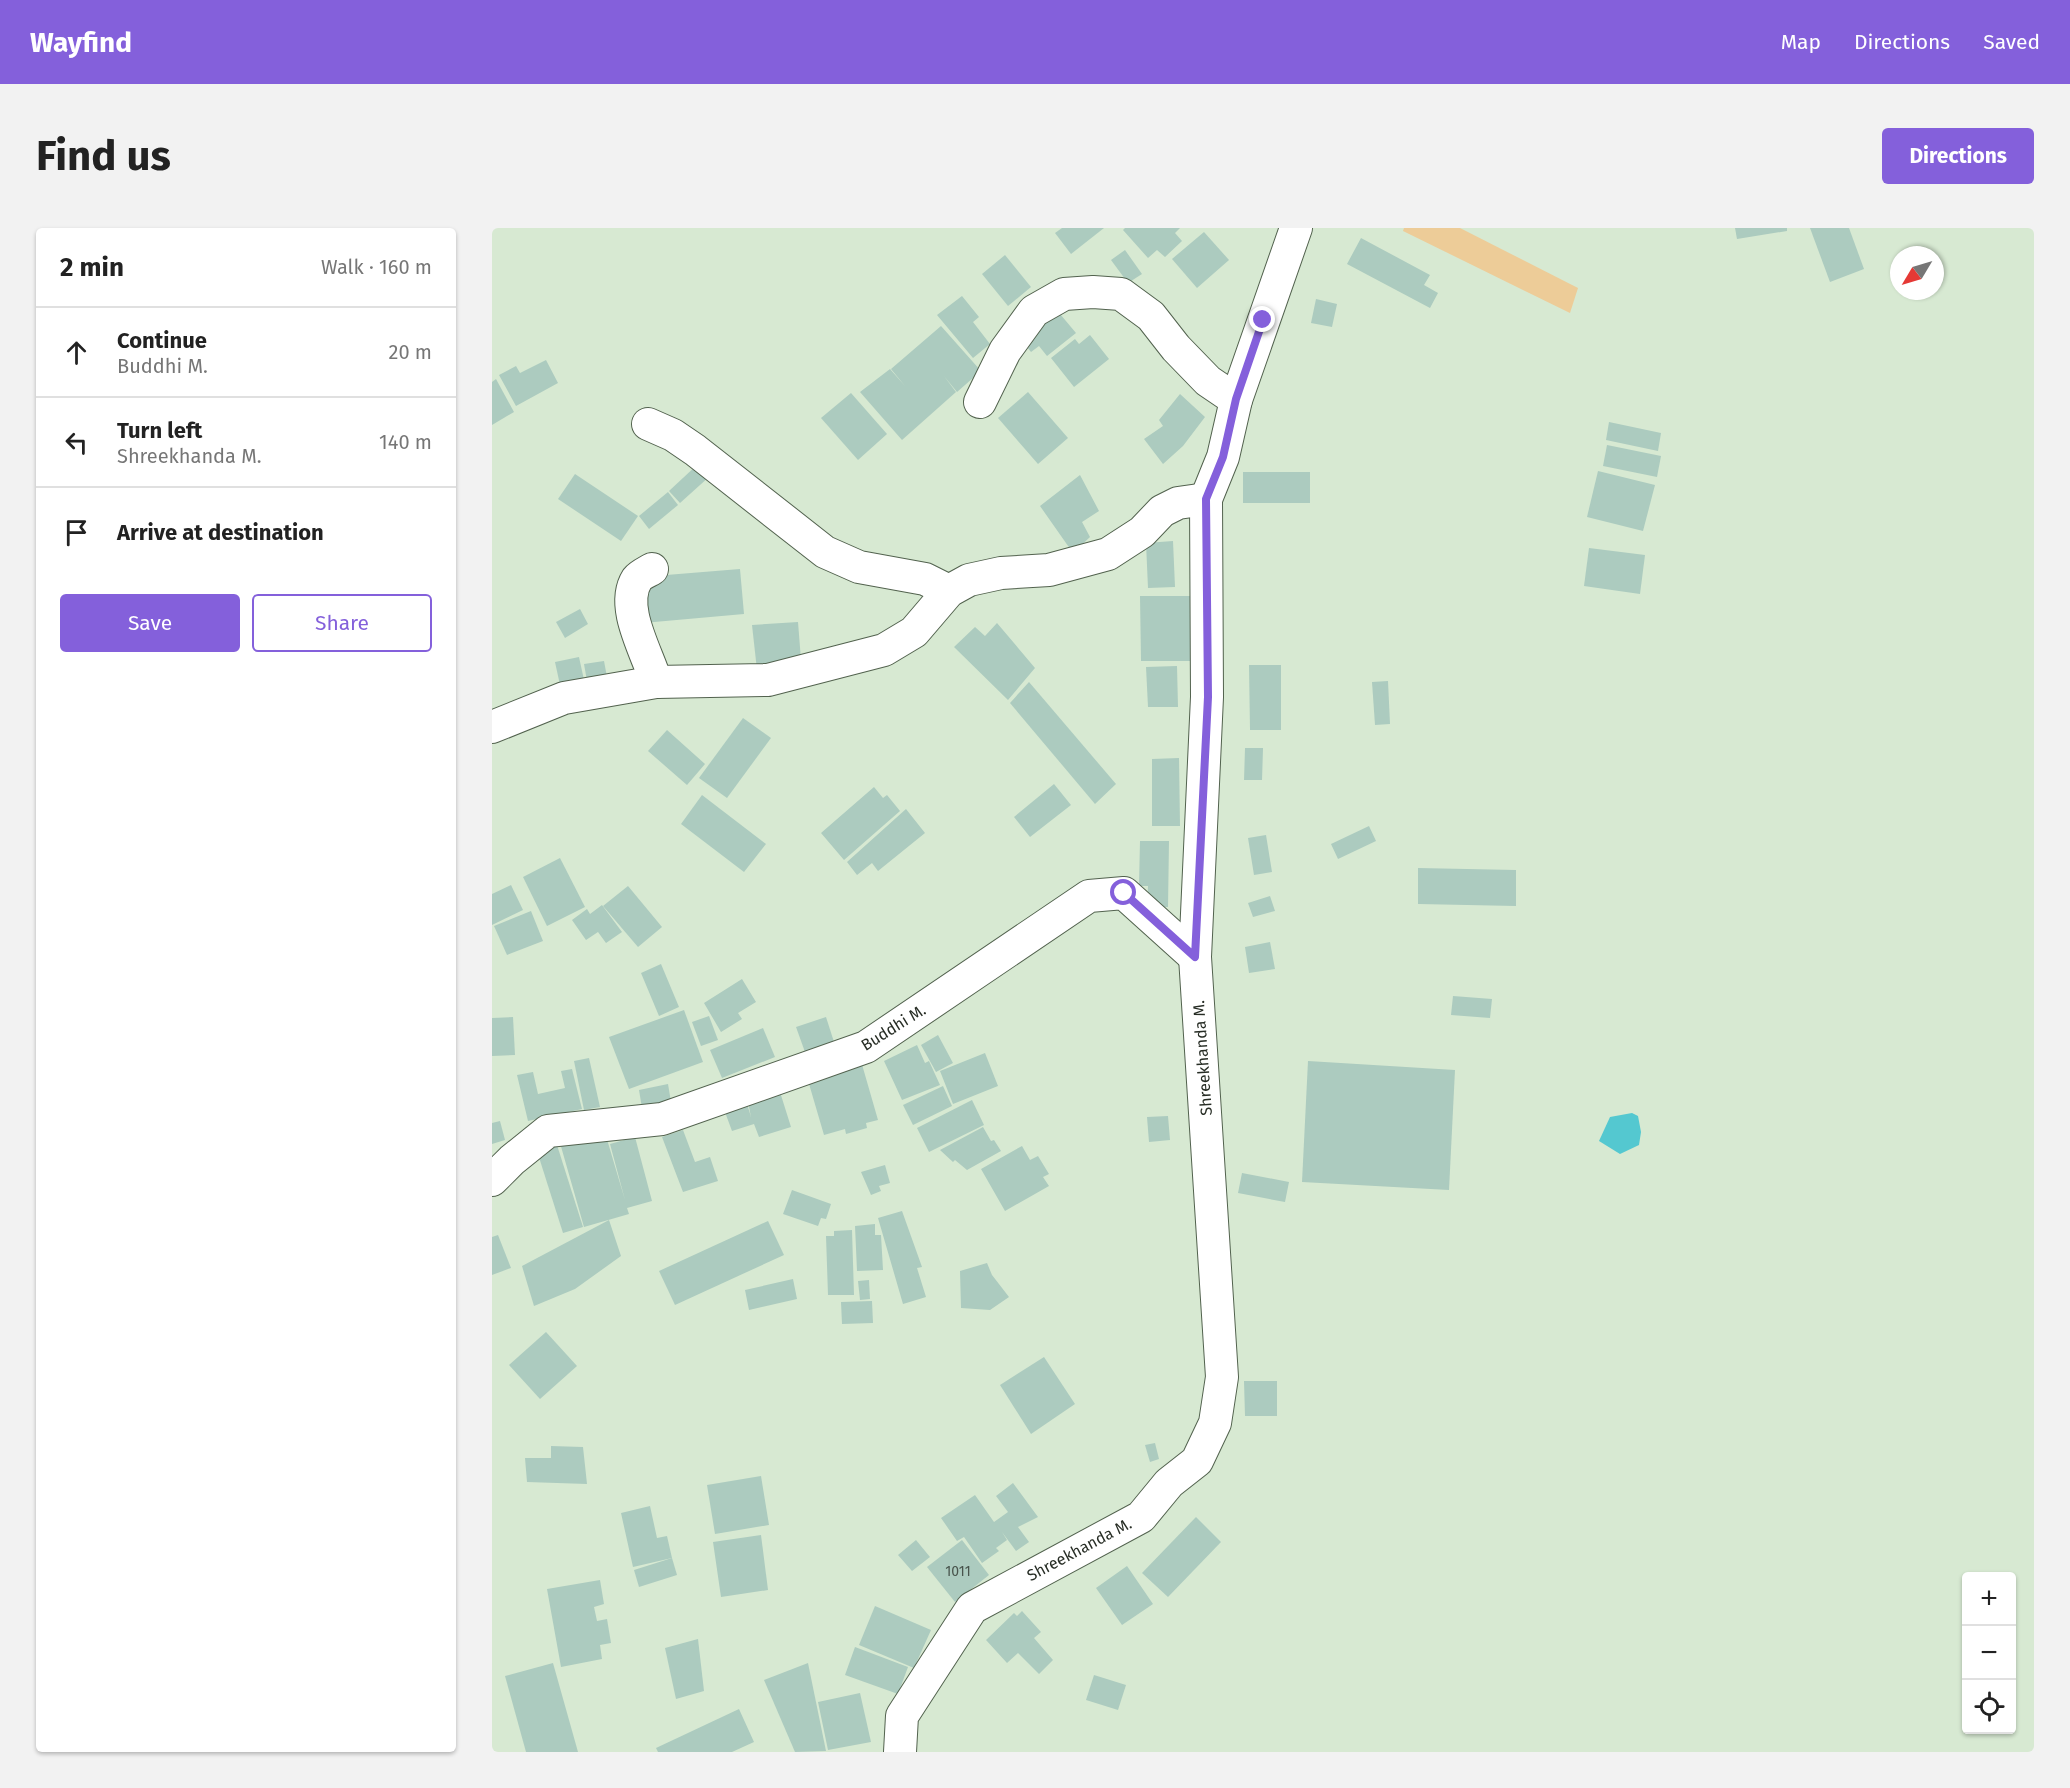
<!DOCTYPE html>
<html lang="en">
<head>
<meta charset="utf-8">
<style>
	:root { --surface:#fff; --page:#f2f2f2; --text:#222; --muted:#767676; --line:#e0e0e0; --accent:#8460db }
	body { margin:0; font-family:"Fira Sans",sans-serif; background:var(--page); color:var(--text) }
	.controls { position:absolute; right:18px; bottom:18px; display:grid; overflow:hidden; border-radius:6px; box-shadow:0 2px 4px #0004 }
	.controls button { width:54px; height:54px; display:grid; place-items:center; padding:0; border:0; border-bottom:2px solid var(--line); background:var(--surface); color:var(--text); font:30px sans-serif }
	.compass { position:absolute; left:1398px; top:18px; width:54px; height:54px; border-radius:50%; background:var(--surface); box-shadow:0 2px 4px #0004; rotate:232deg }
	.stop { position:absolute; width:18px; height:18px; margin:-14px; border:4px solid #8460db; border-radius:50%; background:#fff }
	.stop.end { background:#8460db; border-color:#fff; box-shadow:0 2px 6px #0008 }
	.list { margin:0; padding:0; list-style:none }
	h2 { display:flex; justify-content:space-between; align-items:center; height:78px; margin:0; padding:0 24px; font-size:26px }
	h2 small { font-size:20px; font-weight:400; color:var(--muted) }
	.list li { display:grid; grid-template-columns:39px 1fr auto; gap:18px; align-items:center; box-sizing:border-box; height:90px; padding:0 24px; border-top:2px solid var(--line) }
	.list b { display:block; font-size:22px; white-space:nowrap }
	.list p { margin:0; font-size:20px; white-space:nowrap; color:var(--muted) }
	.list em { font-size:20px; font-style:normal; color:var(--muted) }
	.actions { display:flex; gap:12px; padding:18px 24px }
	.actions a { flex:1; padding:14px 0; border:2px solid var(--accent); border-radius:6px; text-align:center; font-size:21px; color:var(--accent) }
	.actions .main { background:var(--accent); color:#fff }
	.icon { flex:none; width:33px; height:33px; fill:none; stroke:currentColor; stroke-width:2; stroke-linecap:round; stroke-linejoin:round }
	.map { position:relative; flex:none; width:1542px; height:1524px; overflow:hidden; border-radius:6px }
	header { display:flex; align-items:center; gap:36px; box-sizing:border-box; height:84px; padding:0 30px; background:var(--accent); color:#fff }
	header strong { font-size:28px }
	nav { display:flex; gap:33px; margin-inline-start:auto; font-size:21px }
	.intro { display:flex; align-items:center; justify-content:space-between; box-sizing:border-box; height:144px; padding:0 36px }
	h1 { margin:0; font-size:42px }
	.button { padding:15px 27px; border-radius:6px; background:var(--accent); color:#fff; font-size:21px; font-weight:700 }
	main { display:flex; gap:36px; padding:0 36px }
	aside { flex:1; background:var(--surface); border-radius:6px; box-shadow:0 2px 4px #0004 }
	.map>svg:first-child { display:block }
	.green { fill:#edcc98 }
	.water { fill:#54c8d0 }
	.building { fill:#accbbf }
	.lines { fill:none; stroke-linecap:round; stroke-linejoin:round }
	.minor-casing { stroke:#52624e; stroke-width:34 }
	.minor { stroke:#fff; stroke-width:32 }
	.route { stroke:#8460db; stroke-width:8 }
	.labels { text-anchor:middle; stroke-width:4.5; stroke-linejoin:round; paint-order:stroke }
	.number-label { font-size:14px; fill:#48544c }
	.street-label { font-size:16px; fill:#272d25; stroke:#fff }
</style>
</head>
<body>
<header>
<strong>Wayfind</strong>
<nav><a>Map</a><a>Directions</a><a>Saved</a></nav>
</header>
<div class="intro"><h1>Find us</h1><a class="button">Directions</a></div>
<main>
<aside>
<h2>2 min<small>Walk · 160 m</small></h2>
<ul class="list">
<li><svg class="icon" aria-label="ahead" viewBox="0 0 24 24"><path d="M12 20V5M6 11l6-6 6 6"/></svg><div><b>Continue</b><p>Buddhi M.</p></div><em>20 m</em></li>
<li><svg class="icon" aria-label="left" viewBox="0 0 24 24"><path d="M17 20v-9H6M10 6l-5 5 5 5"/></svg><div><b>Turn left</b><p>Shreekhanda M.</p></div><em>140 m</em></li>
<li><svg class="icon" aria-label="arrive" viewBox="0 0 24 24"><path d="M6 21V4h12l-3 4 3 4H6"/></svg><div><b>Arrive at destination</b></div></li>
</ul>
<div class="actions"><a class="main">Save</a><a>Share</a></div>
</aside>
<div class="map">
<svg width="1542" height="1524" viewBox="0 0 1542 1524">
	<rect width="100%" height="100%" fill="#d7e9d2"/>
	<path class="green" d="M912 0H968L1086 60 1078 85 911 3Z"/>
	<path class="water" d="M1140 885 1146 888 1149 904 1147 917 1128 926 1107 913 1118 889Z"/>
	<g class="building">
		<path d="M570 0H612L579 26 563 5Z"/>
		<path d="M633 0H688L683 5 690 13 673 29 665 22 656 30 631 2Z"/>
		<path d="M1243 0H1295V3L1245 11Z"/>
		<path d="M1318 0H1357L1372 41 1338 54Z"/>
		<path d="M712 4 737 32 705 60 680 31Z"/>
		<path d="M869 10 938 47 932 57 946 65 938 80 855 36Z"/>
		<path d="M633 22 650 46 636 55 619 32Z"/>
		<path d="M513 27 539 59 516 78 490 46Z"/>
		<path d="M470 68 487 89 481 94 498 116 481 130 445 87Z"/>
		<path d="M824 71 845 76 840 99 819 95Z"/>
		<path d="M563 80 584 105 555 128 547 118 539 124 527 109Z"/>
		<path d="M449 98 489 143 465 164 452 148 464 164 410 212 368 164 398 141 413 158 399 141Z"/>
		<path d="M598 107 617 131 582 159 559 130 583 111 587 116Z"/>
		<path d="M54 132 66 155 24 178 7 147 24 138 28 145Z"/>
		<path d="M4 151 22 184 0 197V154Z"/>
		<path d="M536 164 576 210 546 236 506 190Z"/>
		<path d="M359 165 395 206 366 232 329 190Z"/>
		<path d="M688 166 713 189 691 218 671 236 652 211 671 198 667 192Z"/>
		<path d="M1117 194 1169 205 1166 223 1114 212Z"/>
		<path d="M1115 217 1169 228 1165 249 1111 238Z"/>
		<path d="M206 236 218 248 188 275 177 263Z"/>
		<path d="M1106 243 1163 257 1151 303 1095 289Z"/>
		<rect x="751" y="244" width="67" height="31"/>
		<path d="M83 246 146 288 129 313 66 271Z"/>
		<path d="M588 247 607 283 590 294 598 309 581 325 548 278Z"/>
		<path d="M176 264 186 277 157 301 147 288Z"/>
		<path d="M681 313 683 359 656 360 654 315Z"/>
		<path d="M1097 320 1153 327 1148 366 1092 358Z"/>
		<path d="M248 341 252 386 151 395 147 357 162 348Z"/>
		<path d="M648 368H702L703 433H649Z"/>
		<path d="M88 381 96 396 73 410 64 394Z"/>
		<path d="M306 394 309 432 265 442 260 397Z"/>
		<path d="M505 395 543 440 516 472 462 419 483 399 493 408Z"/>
		<path d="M87 429 92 452 68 457 63 434Z"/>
		<path d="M112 433 115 449 95 453 92 436Z"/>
		<path d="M757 437H789V502H758Z"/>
		<path d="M685 438 686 479H656L654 439Z"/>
		<path d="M896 453 898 496 883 497 880 454Z"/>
		<path d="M537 454 624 556 603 576 518 475Z"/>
		<path d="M251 490 279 510 235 570 207 550Z"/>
		<path d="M175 502 213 536 195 557 156 523Z"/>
		<path d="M753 520H771L770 552H752Z"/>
		<path d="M687 530 688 598H660V531Z"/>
		<path d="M562 556 579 577 538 609 522 589Z"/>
		<path d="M382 559 391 570 395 567 408 583 352 632 329 605Z"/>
		<path d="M210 567 274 616 252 644 189 596Z"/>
		<path d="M414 581 433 605 386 643 380 635 365 647 355 634Z"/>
		<path d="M877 598 884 613 846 631 839 616Z"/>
		<path d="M774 607 780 644 762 647 756 610Z"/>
		<path d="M648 613H677L676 679H655L656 658H647Z"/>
		<path d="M68 630 93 679 55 698 31 649Z"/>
		<path d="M926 640 1024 642V678L926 676Z"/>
		<path d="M19 657 31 682 0 697V666Z"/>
		<path d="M136 658 170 699 146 719 111 678Z"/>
		<path d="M778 668 783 683 761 689 756 675Z"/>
		<path d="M110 677 130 704 114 715 106 704 94 712 80 692 95 681 98 686Z"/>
		<path d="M39 683 51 713 15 727 2 698Z"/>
		<path d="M778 714 783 741 757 745 753 719Z"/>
		<path d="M169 736 187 779 167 788 149 745Z"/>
		<path d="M250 751 264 774 246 785 250 791 229 804 212 775Z"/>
		<path d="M961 768 1000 771 998 790 959 787Z"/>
		<path d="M192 782 211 834 137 861 117 809Z"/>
		<path d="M217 788 226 812 209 818 200 794Z"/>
		<path d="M21 789 23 827 0 828V790Z"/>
		<path d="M334 789 342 814 313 824 304 799Z"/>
		<path d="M271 800 283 829 230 850 218 822Z"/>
		<path d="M446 807 461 835 444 844 429 817Z"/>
		<path d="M425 817 433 835 437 833 448 857 410 872 392 833Z"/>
		<path d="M493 825 506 858 461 876 448 843Z"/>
		<path d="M97 830 108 879 92 882 82 833Z"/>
		<path d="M369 833 386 892 374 895 375 900 354 906 353 901 332 907 315 849Z"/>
		<path d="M816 833 963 842 957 962 810 954Z"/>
		<path d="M80 841 90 881 36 893 25 847 41 844 46 866 73 860 69 843Z"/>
		<path d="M176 856 179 874 150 880 147 862Z"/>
		<path d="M451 858 460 878 421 897 411 877Z"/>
		<path d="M288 864 299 899 267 909 262 896 240 903 230 876 253 869 259 889 256 874Z"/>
		<path d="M480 872 492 897 437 924 425 900Z"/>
		<path d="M676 888 678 912 657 914 655 889Z"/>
		<path d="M8 893 13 912 0 916V895Z"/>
		<path d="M491 899 499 913 502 912 509 923 475 942 463 932 461 934 448 922Z"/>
		<path d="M191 902 203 934 218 929 226 953 191 964 170 909Z"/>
		<path d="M114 908 133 972 118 916 143 909 160 973 135 980 137 986 92 999 68 915Z"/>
		<path d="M65 917 91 999 71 1005 45 923Z"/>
		<path d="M530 918 538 932 546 928 557 946 551 949 557 958 513 983 489 941Z"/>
		<path d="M393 937 398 955 387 958 389 963 379 967 369 944Z"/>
		<path d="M750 945 797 954 793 974 746 965Z"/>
		<path d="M300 962 339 976 334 991 329 990 326 998 291 986Z"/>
		<path d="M410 983 430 1039 425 1040 434 1069 411 1076 386 990Z"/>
		<path d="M117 992 129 1028 83 1061 42 1078 30 1038Z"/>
		<path d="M276 993 292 1027 183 1077 167 1043Z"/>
		<path d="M383 996V1007H389L391 1042 365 1043 363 998Z"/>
		<path d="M360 1002 362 1067H336L334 1008H342V1003Z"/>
		<path d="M6 1007 19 1040 0 1047V1009Z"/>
		<path d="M495 1035 500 1047 517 1069 498 1082 469 1080 468 1043Z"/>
		<path d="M301 1051 305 1071 257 1082 253 1062Z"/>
		<path d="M377 1052 378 1071 368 1072 366 1053Z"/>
		<path d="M380 1073 381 1095 350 1096 349 1074Z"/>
		<path d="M54 1104 85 1138 48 1171 17 1137Z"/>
		<path d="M552 1129 583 1176 539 1206 508 1157Z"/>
		<path d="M752 1153H785V1188H753Z"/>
		<path d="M663 1215 667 1231 658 1234 653 1217Z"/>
		<path d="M59 1218 91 1219 95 1256 35 1254 33 1230H59Z"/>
		<path d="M269 1248 277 1297 223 1306 215 1257Z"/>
		<path d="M521 1255 546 1289 526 1299 537 1314 524 1323 510 1304 515 1312 504 1320 507 1323 490 1335 472 1309 465 1313 449 1290 483 1267 502 1294 516 1284 504 1268Z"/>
		<path d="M158 1278 165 1310 175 1308 180 1330 141 1339 129 1285Z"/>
		<path d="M704 1289 729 1314 676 1369 650 1345Z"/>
		<path d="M269 1307 276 1362 229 1369 221 1314Z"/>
		<path d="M424 1312 438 1329 420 1343 406 1327Z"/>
		<path d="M470 1312 497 1347 463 1374 435 1339Z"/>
		<path d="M180 1330 185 1347 147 1359 142 1342Z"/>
		<path d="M635 1338 661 1376 630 1397 604 1360Z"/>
		<path d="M108 1352 112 1376 102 1379 105 1393 115 1391 119 1415 108 1417 110 1431 69 1439 55 1361Z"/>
		<path d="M383 1378 439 1402 422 1440 367 1417Z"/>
		<path d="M530 1383 549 1404 542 1410 561 1432 547 1446 526 1425 515 1435 494 1412 522 1385 525 1388Z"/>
		<path d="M206 1411 212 1463 184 1471 173 1420Z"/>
		<path d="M363 1419 416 1439 406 1466 353 1447Z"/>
		<path d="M61 1435 86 1524H34L13 1448Z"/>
		<path d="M316 1435 334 1523 303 1524 272 1452Z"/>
		<path d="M602 1447 634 1457 626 1482 594 1472Z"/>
		<path d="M368 1465 379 1514 336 1522 326 1474Z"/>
		<path d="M247 1481 262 1514 240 1524H166L164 1520Z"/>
	</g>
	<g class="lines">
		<g class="minor-casing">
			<g id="minor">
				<path d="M488 174 513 123 542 83 572 66 601 64 629 66 659 88 684 120 716 153 744 172"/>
				<path d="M156 196 181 207 203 222 333 324 367 339 433 351 457 363"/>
				<path d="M160 341C155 344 148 347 145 351 127 379 156 426 164 454"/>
				<path d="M0 499 72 470 164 454 276 452 392 422 422 404 457 363 477 352 509 345 557 342 616 326 650 304 670 283 686 275 714 271"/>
				<path d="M0 952 20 932 56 903 170 891 374 819 597 668 632 665 703 729"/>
				<path d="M408 1524 410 1488 480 1380 649 1289 677 1255 705 1233 723 1195 730 1149 703 729 715 469 714 271 731 229 744 172 804 0"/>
			</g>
		</g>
		<use href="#minor" class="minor"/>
	</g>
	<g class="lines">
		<path class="route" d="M632 665 703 729 716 469 714 271 731 229 744 171 771 92"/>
	</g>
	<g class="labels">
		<g class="number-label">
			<text x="466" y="1348">1011</text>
		</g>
		<g class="street-label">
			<text transform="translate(401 799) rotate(-32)" y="6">Buddhi M.</text>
			<text transform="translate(710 830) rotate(-94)" y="6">Shreekhanda M.</text>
			<text transform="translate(587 1321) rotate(-28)" y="6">Shreekhanda M.</text>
		</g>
	</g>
</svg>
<div class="controls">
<button>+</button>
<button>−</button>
<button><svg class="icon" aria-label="locate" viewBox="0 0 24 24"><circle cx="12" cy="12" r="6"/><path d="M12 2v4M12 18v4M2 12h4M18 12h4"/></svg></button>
</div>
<svg class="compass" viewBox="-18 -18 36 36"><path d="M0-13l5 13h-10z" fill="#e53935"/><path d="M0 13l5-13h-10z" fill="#767676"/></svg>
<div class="stop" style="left:632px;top:665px"></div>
<div class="stop end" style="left:771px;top:92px"></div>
</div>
</main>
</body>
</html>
